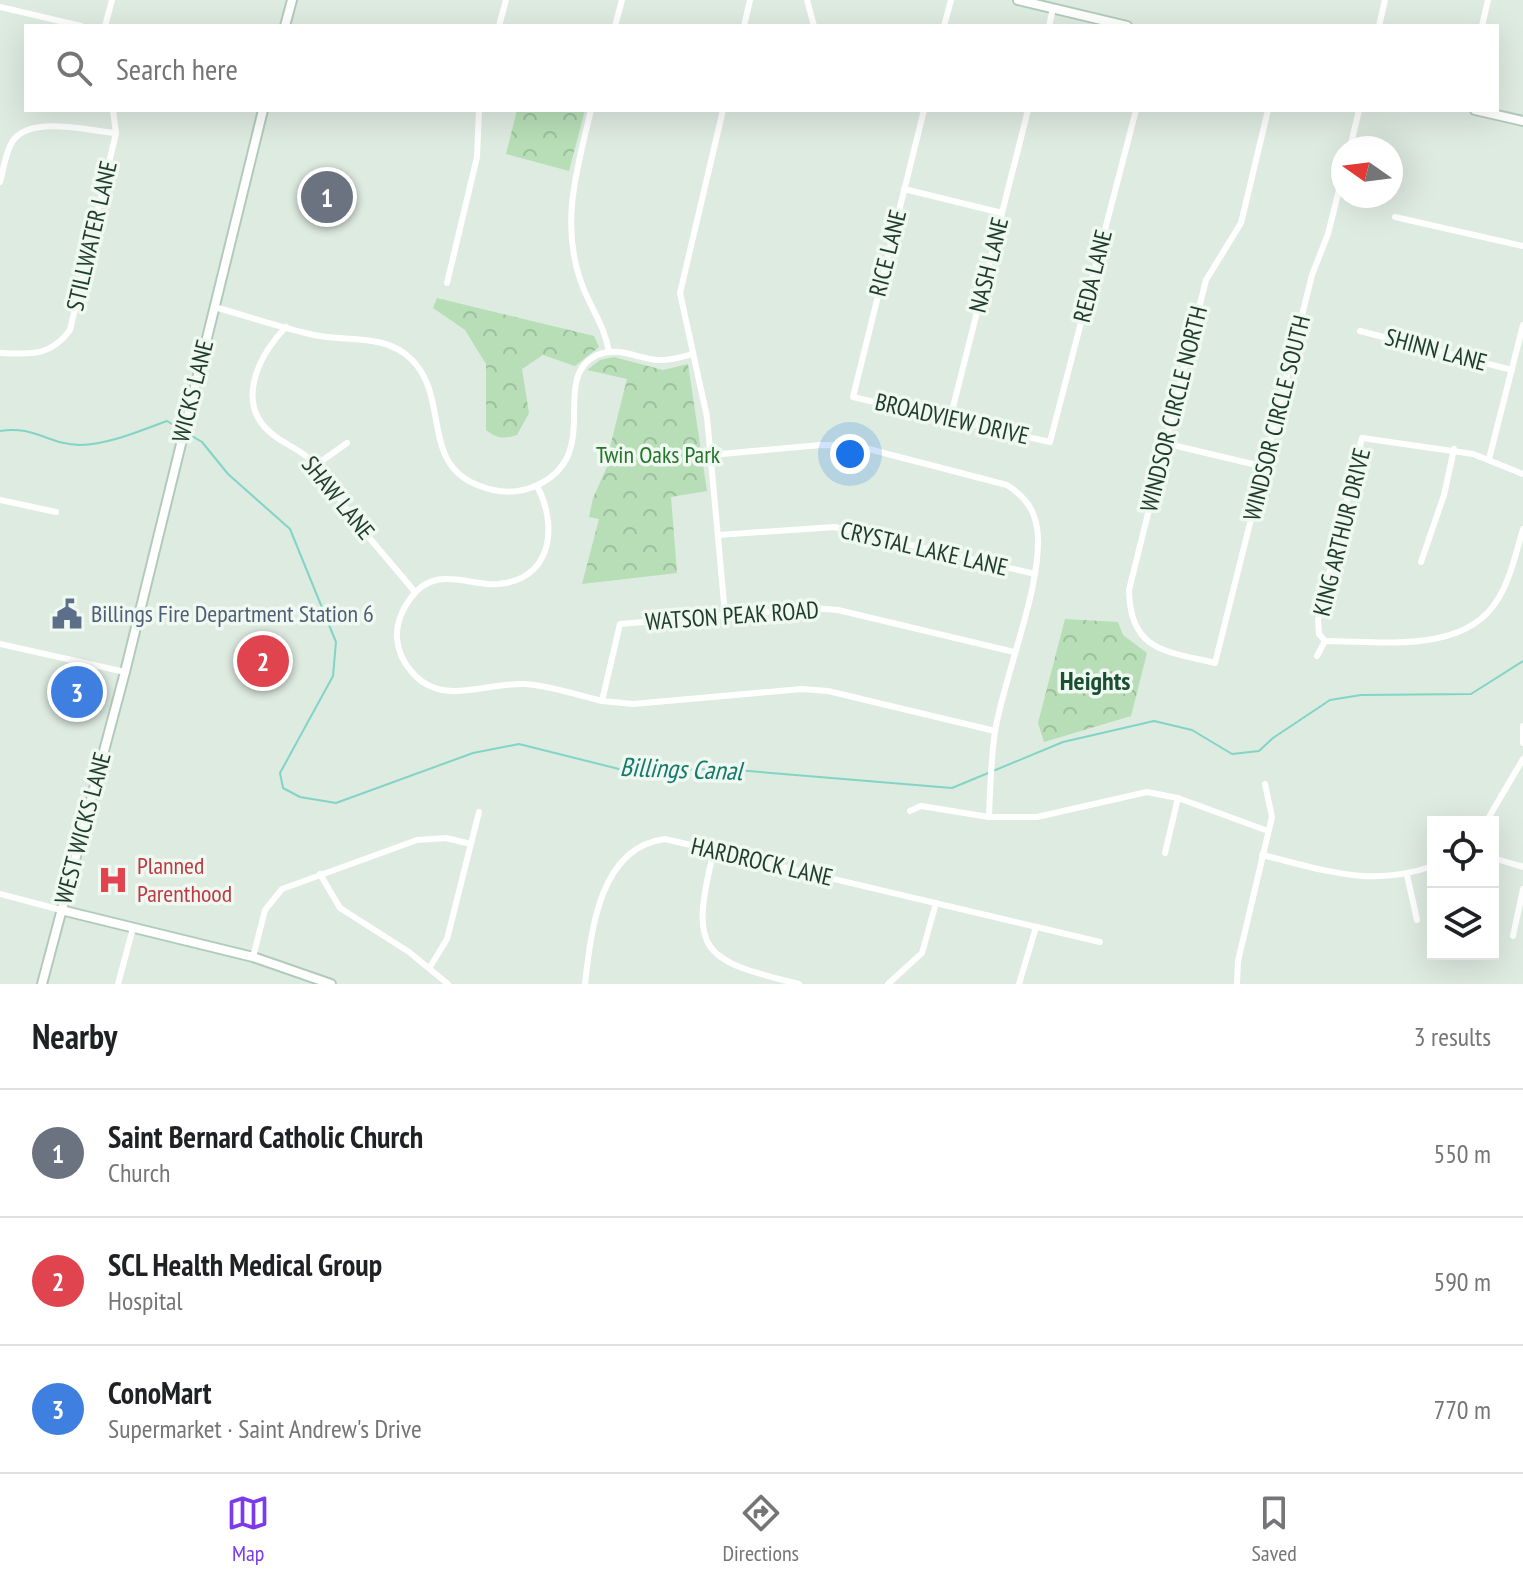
<!DOCTYPE html>
<html lang="en">
<head>
<meta charset="utf-8">
<style>
	:root { --surface:#fff; --page:#f6f6f6; --text:#202124; --muted:#757577; --line:#e0e0e0; --accent:#7c3aed }
	body { margin:0; font-family:"PT Sans Narrow",sans-serif; background:var(--page); color:var(--text) }
	.controls { position:absolute; right:24px; bottom:24px; display:grid; overflow:hidden; border-radius:0px; box-shadow:0 8px 32px #0002 }
	.controls button { width:72px; height:72px; display:grid; place-items:center; padding:0; border:0; border-bottom:2px solid var(--line); background:var(--surface); color:var(--text); font:40px sans-serif }
	.compass { position:absolute; left:1331px; top:136px; width:72px; height:72px; border-radius:50%; background:var(--surface); box-shadow:0 8px 32px #0002; rotate:284deg }
	.you { position:absolute; left:850px; top:454px; width:28px; height:28px; margin:-20px; border:6px solid #fff; border-radius:50%; background:#1a73e8; box-shadow:0 0 0 12px #1a73e833 }
	.badge { display:grid; place-items:center; width:52px; height:52px; border-radius:50%; background:var(--accent); color:#fff; font-size:26px; font-weight:700 }
	.pin { position:absolute; translate:-50% -50%; border:4px solid #fff; box-shadow:0 2px 8px #0006 }
	.list { margin:0; padding:0; list-style:none }
	h2 { display:flex; justify-content:space-between; align-items:center; height:104px; margin:0; padding:0 32px; font-size:34px }
	h2 small { font-size:26px; font-weight:400; color:var(--muted) }
	.list li { display:grid; grid-template-columns:52px 1fr auto; gap:24px; align-items:center; box-sizing:border-box; height:128px; padding:0 32px; border-top:2px solid var(--line) }
	.list b { display:block; font-size:30px; white-space:nowrap }
	.list p { margin:0; font-size:26px; white-space:nowrap; color:var(--muted) }
	.list em { font-size:26px; font-style:normal; color:var(--muted) }
	.icon { flex:none; width:44px; height:44px; fill:none; stroke:currentColor; stroke-width:2; stroke-linecap:round; stroke-linejoin:round }
	.map { position:relative; flex:none; width:1523px; height:984px; overflow:hidden }
	.search { position:absolute; background:var(--surface); box-shadow:0 8px 32px #0002; left:24px; right:24px; top:24px; height:88px; display:flex; align-items:center; gap:20px; box-sizing:border-box; padding:0 28px; border-radius:0px; color:var(--muted); font-size:30px }
	.sheet { height:488px; background:var(--surface) }
	nav { display:flex; justify-content:space-around; align-items:center; box-sizing:border-box; height:112px; border-top:2px solid var(--line); background:var(--surface); font-size:22px; color:var(--muted) }
	nav a { display:grid; justify-items:center; gap:4px }
	nav .on { color:var(--accent) }
	.map>svg:first-child { display:block }
	.park { fill:url(#park-crowns) }
	.lines { fill:none; stroke-linecap:round; stroke-linejoin:round }
	.stream { stroke:#82d4c7; stroke-width:2 }
	.secondary-casing { stroke:#b1cbba; stroke-width:12 }
	.street { stroke:#fff; stroke-width:6 }
	.secondary { stroke:#fff; stroke-width:8 }
	.labels { text-anchor:middle; stroke-width:7; stroke-linejoin:round; paint-order:stroke }
	.street-label { font-size:24px; fill:#1f3c2b; stroke:#eff8f1 }
	.park-label { font-size:24px; fill:#27752d; stroke:#eff8f1 }
	.service-label { font-size:24px; fill:#4e5e75; stroke:#eff8f1; text-anchor:start }
	.health-label { font-size:24px; fill:#be3a42; stroke:#eff8f1; text-anchor:start }
	.neighbourhood-label { font-size:26px; font-weight:bold; fill:#1a4f31; stroke:#eff8f1 }
	.water-label { font-size:26px; font-style:italic; fill:#167b6c; stroke:#eff8f1 }
</style>
</head>
<body>
<div class="map">
<svg width="1523" height="984" viewBox="0 0 1523 984">
	<defs>
		<pattern id="park-crowns" width="20" height="18" patternUnits="userSpaceOnUse" patternTransform="scale(2)"><rect width="20" height="18" fill="#b7deb6"/><path d="M2 6a3 3 0 1 1 6 0M12 15a3 3 0 1 1 6 0" fill="none" stroke="#9dbf9d"/></pattern>
	</defs>
	<rect width="100%" height="100%" fill="#deebe1"/>
	<g class="park">
		<path d="M517 110H585L569 171 506 154Z"/>
		<path d="M437 298 594 336 599 347 575 366 543 355 522 369 529 413 517 435C504 439 497 439 486 430V364L465 330 433 308Z"/>
		<path d="M614 357 663 370 688 364 707 491 671 497 677 573 582 584 599 519 589 517 593 498 615 449 610 447 627 379 587 370 600 360Z"/>
		<path d="M1065 619 1118 622 1123 635 1147 653 1131 716 1044 742 1038 723Z"/>
	</g>
	<g class="lines">
		<g class="stream">
			<path d="M0 431C34 425 49 445 80 445 110 444 139 431 167 421L182 430"/>
			<path d="M187 433 202 442 228 474 290 529 336 642 333 676 280 773 283 788 300 797 336 803 473 753 519 744 623 770 724 769 952 788 1063 742 1154 721 1192 730 1232 754 1259 751 1273 738 1330 700 1361 695 1471 694 1523 661"/>
		</g>
		<g class="secondary-casing">
			<g id="secondary">
				<path d="M1018 0 1127 26"/>
				<path d="M285 26 292 0"/>
				<path d="M1475 110 1523 121"/>
				<path d="M61 910 253 957 331 984"/>
				<path d="M42 984 125 672 263 110"/>
			</g>
		</g>
		<g class="street">
			<path d="M807 0 814 26"/>
			<path d="M0 7 81 26"/>
			<path d="M105 26 112 0"/>
			<path d="M499 26 506 0"/>
			<path d="M615 26 622 0"/>
			<path d="M744 26 750 0"/>
			<path d="M944 26 951 0"/>
			<path d="M1049 26 1053 8"/>
			<path d="M1379 26 1385 0"/>
			<path d="M1482 26 1488 0"/>
			<path d="M591 110C577 168 560 224 581 282 590 308 604 323 609 352"/>
			<path d="M723 110 680 293 707 417 725 614"/>
			<path d="M924 110 853 397 1050 442 1136 110"/>
			<path d="M1268 110 1241 223 1206 280 1129 590C1130 651 1165 651 1215 663L1312 275 1328 234 1343 174"/>
			<path d="M1350 148 1359 110"/>
			<path d="M0 182C3 171 5 157 10 146 24 113 88 131 116 133"/>
			<path d="M904 189 1002 213"/>
			<path d="M1395 217 1523 246"/>
			<path d="M447 283 477 157 479 110"/>
			<path d="M214 307C248 316 280 328 314 335 347 342 386 333 412 360 450 398 420 465 480 486 498 493 515 494 533 487 607 457 547 379 597 355 618 346 636 358 657 360 669 361 681 357 693 354"/>
			<path d="M286 327C257 357 233 407 276 437 290 447 305 452 316 466 328 479 337 496 348 511 369 539 393 565 415 592"/>
			<path d="M1360 331 1512 370"/>
			<path d="M0 353C31 354 50 357 70 330L116 133 113 110"/>
			<path d="M950 419 1028 110"/>
			<path d="M1164 443 1265 467"/>
			<path d="M710 455 821 445 857 446 1007 485C1024 496 1034 508 1037 528 1045 579 1004 676 995 731 991 759 990 788 989 817"/>
			<path d="M1489 459 1523 325"/>
			<path d="M316 465 347 443"/>
			<path d="M537 486C556 521 555 573 506 583 472 590 436 561 410 599 402 610 396 624 397 638 398 651 403 662 411 671 441 708 485 682 525 684 552 686 577 695 602 701L620 624 812 608 838 610 1014 652"/>
			<path d="M0 500 56 512"/>
			<path d="M718 535 835 527 1035 574"/>
			<path d="M1421 562 1444 495 1454 449"/>
			<path d="M1325 641 1319 634 1318 620 1362 438 1473 454 1523 474"/>
			<path d="M1325 641C1379 641 1465 655 1498 599 1511 578 1516 552 1523 529"/>
			<path d="M0 644 125 672"/>
			<path d="M1317 656 1325 641"/>
			<path d="M602 701 633 704 802 689 828 691 995 731"/>
			<path d="M1523 726V743"/>
			<path d="M910 811 921 806 989 817H1037L1147 792 1178 798 1268 831"/>
			<path d="M1486 822 1523 759"/>
			<path d="M714 850C689 952 700 960 799 984"/>
			<path d="M1165 853 1178 798"/>
			<path d="M1262 855C1325 870 1369 888 1433 866"/>
			<path d="M1493 858 1523 867"/>
			<path d="M320 874 340 908 409 952 448 984"/>
			<path d="M1407 875 1417 920"/>
			<path d="M0 894 61 910"/>
			<path d="M1513 936 1523 889"/>
			<path d="M253 957 265 910 282 889 417 840 446 838 471 844"/>
			<path d="M430 967 447 939 479 812"/>
			<path d="M118 984 133 928"/>
			<path d="M585 984C591 930 600 847 665 839L1100 942"/>
			<path d="M888 984 922 953 936 903"/>
			<path d="M1019 984 1036 927"/>
			<path d="M1237 984 1238 961 1272 817 1265 784"/>
		</g>
		<use href="#secondary" class="secondary"/>
	</g>
	<defs>
		<g id="civic-bare" transform="scale(2.4)"><path d="M-.6-6.5H3V-4.5H.6V-3L4-1V1h2V6H-6V1h2V-1L-.6-3ZM-1.2 2.5V6h2.4V2.5Z" fill="#5c6f8a" stroke="#eff8f1" stroke-width="2.5" paint-order="stroke"/></g>
		<g id="hospital-bare" transform="scale(2.4)"><path d="M-5-5h3v3.5h4V-5h3V5h-3V1.5h-4V5h-3Z" fill="#e0444e" stroke="#eff8f1" stroke-width="2.5" paint-order="stroke"/></g>
	</defs>
	<g fill-rule="evenodd">
		<use href="#civic-bare" x="67" y="614"/>
		<use href="#hospital-bare" x="113" y="880"/>
	</g>
	<g class="labels">
		<g class="street-label">
			<text transform="translate(92 236) rotate(-77)" y="8">STILLWATER LANE</text>
			<text transform="translate(888 253) rotate(-76)" y="8">RICE LANE</text>
			<text transform="translate(989 265) rotate(-76)" y="8">NASH LANE</text>
			<text transform="translate(1093 276) rotate(-76)" y="8">REDA LANE</text>
			<text transform="translate(1436 350) rotate(15)" y="8">SHINN LANE</text>
			<text transform="translate(193 391) rotate(-76)" y="8">WICKS LANE</text>
			<text transform="translate(1174 409) rotate(-76)" y="8">WINDSOR CIRCLE NORTH</text>
			<text transform="translate(1277 418) rotate(-76)" y="8">WINDSOR CIRCLE SOUTH</text>
			<text transform="translate(952 419) rotate(13)" y="8">BROADVIEW DRIVE</text>
			<text transform="translate(338 498) rotate(51)" y="8">SHAW LANE</text>
			<text transform="translate(1342 532) rotate(-76)" y="8">KING ARTHUR DRIVE</text>
			<text transform="translate(924 549) rotate(13)" y="8">CRYSTAL LAKE LANE</text>
			<text transform="translate(732 616) rotate(-4)" y="8">WATSON PEAK ROAD</text>
			<text transform="translate(83 828) rotate(-75)" y="8">WEST WICKS LANE</text>
			<text transform="translate(762 862) rotate(13)" y="8">HARDROCK LANE</text>
		</g>
		<g class="park-label">
			<text x="658" y="463">Twin Oaks Park</text>
		</g>
		<g class="service-label">
			<text x="91" y="622">Billings Fire Department Station 6</text>
		</g>
		<g class="health-label">
			<text x="137" y="874">Planned<tspan x="137" dy="28">Parenthood</tspan></text>
		</g>
		<g class="neighbourhood-label">
			<text x="1095" y="690">Heights</text>
		</g>
		<g class="water-label">
			<text transform="translate(681 769) rotate(2)" y="9">Billings Canal</text>
		</g>
	</g>
</svg>
<div class="controls">
<button><svg class="icon" aria-label="locate" viewBox="0 0 24 24"><circle cx="12" cy="12" r="6"/><path d="M12 2v4M12 18v4M2 12h4M18 12h4"/></svg></button>
<button><svg class="icon" aria-label="layers" viewBox="0 0 24 24"><path d="M12 4l9 5-9 5-9-5zM3 14l9 5 9-5"/></svg></button>
</div>
<svg class="compass" viewBox="-18 -18 36 36"><path d="M0-13l5 13h-10z" fill="#e53935"/><path d="M0 13l5-13h-10z" fill="#757577"/></svg>
<div class="you"></div>
<div class="pin badge" style="left:327px;top:197px;background:#6b7280">1</div>
<div class="pin badge" style="left:263px;top:661px;background:#e0444e">2</div>
<div class="pin badge" style="left:77px;top:692px;background:#3f7fe0">3</div>
<div class="search"><svg class="icon" aria-label="search" viewBox="0 0 24 24"><circle cx="10" cy="10" r="6"/><path d="M15 15l6 6"/></svg>Search here</div>
</div>
<section class="sheet">
<h2>Nearby<small>3 results</small></h2>
<ul class="list">
<li><span class="badge" style="background:#6b7280">1</span><div><b>Saint Bernard Catholic Church</b><p>Church</p></div><em>550 m</em></li>
<li><span class="badge" style="background:#e0444e">2</span><div><b>SCL Health Medical Group</b><p>Hospital</p></div><em>590 m</em></li>
<li><span class="badge" style="background:#3f7fe0">3</span><div><b>ConoMart</b><p>Supermarket · Saint Andrew's Drive</p></div><em>770 m</em></li>
</ul>
</section>
<nav>
<a class="on"><svg class="icon" aria-label="map" viewBox="0 0 24 24"><path d="M3 6l6-2 6 2 6-2v14l-6 2-6-2-6 2zM9 4v14M15 6v14"/></svg>Map</a>
<a><svg class="icon" aria-label="directions" viewBox="0 0 24 24"><path d="M12 3l9 9-9 9-9-9zM9 14v-3h6M13 9l2 2-2 2"/></svg>Directions</a>
<a><svg class="icon" aria-label="saved" viewBox="0 0 24 24"><path d="M7 4h10v16l-5-4-5 4z"/></svg>Saved</a>
</nav>
</body>
</html>
